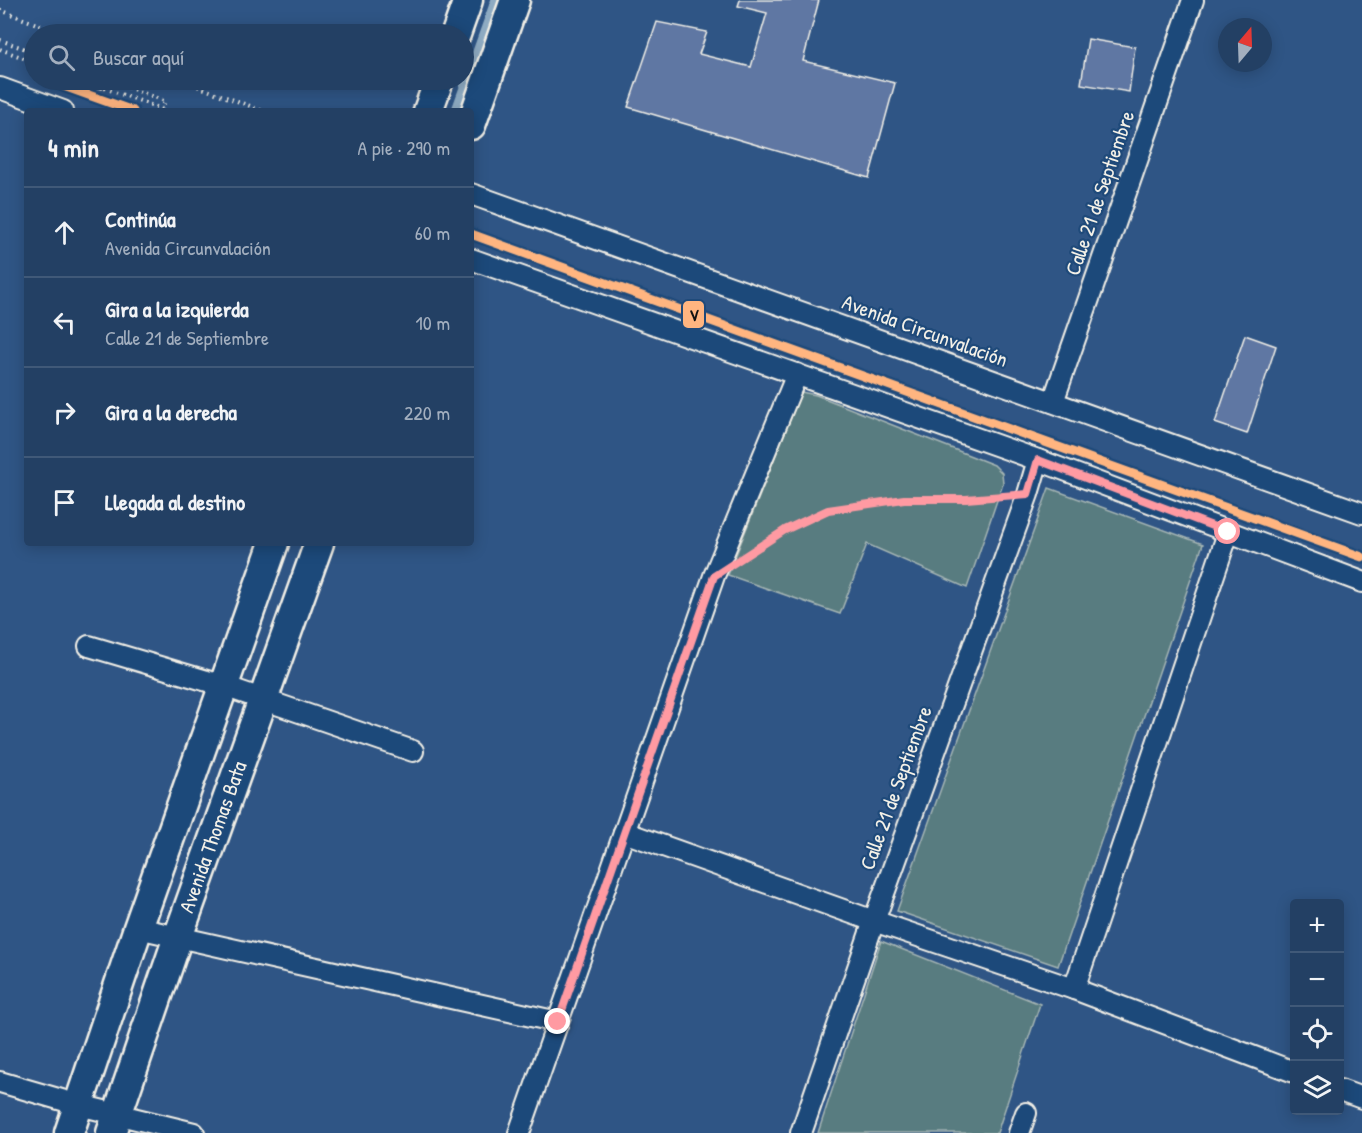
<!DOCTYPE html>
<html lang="es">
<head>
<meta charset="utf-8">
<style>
	:root { --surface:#234064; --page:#2b476a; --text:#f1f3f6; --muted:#a3afbf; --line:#405978 }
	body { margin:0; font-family:"Patrick Hand",sans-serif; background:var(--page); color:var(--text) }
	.controls { position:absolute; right:18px; bottom:18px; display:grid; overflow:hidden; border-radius:6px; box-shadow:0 3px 15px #0003 }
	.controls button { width:54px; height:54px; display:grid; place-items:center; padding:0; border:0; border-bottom:2px solid var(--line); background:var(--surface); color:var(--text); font:30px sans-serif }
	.compass { position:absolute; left:1218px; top:18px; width:54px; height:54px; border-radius:50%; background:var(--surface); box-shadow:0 3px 15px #0003; rotate:19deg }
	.stop { position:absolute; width:18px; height:18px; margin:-14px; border:4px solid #ff9aa2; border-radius:50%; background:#fff }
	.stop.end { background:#ff9aa2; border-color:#fff; box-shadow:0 2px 6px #0008 }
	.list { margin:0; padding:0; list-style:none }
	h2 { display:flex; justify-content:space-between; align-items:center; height:78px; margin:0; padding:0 24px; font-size:26px }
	h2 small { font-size:20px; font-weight:400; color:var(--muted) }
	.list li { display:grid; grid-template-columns:39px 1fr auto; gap:18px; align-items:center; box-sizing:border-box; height:90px; padding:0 24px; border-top:2px solid var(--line) }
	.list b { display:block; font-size:22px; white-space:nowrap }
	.list p { margin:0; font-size:20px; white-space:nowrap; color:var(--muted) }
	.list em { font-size:20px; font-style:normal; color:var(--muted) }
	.icon { flex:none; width:33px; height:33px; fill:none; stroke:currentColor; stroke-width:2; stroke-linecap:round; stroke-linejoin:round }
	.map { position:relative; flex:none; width:1362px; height:1133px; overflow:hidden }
	.search { position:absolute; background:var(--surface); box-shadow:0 3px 15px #0003; left:24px; top:24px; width:450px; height:66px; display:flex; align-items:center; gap:15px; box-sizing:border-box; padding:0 21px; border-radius:33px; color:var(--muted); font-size:22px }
	.panel { position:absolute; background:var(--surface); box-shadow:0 3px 15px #0003; left:24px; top:108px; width:450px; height:438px; border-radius:6px }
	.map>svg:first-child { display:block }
	.green { fill:#587b80; stroke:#a6b6b4; stroke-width:1.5 }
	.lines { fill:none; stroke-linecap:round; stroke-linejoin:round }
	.stream { stroke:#8eabc2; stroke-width:8 }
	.building { fill:#5f77a3; stroke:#f4f1e8; stroke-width:1.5 }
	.street-casing { stroke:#f4f1e8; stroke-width:24 }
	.secondary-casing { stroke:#f4f1e8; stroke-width:33 }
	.path { stroke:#f4f1e8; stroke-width:4; stroke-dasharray:1.5 4.5; stroke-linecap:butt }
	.street { stroke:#1f4a7a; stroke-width:20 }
	.secondary { stroke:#1f4a7a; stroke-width:28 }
	.rail-1-casing { stroke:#1f4a7a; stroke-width:14 }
	.rail-1 { stroke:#ffb580; stroke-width:9 }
	.route { stroke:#ff9aa2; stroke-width:8 }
	.labels { text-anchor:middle; stroke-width:4.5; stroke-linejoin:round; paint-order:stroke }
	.street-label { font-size:21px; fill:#f4f1e8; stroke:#1f4a7a }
	.line-badge { stroke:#1f4a7a; stroke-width:2 }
	.pale-badge-label { font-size:16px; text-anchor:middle; font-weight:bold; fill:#111 }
</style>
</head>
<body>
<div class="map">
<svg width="1362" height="1133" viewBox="0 0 1362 1133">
	<rect width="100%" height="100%" fill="#2f5585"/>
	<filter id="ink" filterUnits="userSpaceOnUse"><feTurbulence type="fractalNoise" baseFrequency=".0167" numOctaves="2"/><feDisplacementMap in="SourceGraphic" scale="12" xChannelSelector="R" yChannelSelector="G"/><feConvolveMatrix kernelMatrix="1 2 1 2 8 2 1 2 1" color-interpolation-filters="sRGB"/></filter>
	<g filter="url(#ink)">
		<g class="green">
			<path d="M801 392 816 395 994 465 1002 473 1003 483 967 588 867 544 840 614 728 575Z"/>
			<path d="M1049 488 1203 544 1058 966 897 911Z"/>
			<path d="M881 941 1040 1004 997 1133H818Z"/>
		</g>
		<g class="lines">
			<path class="stream" d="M455 111 495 0"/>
		</g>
		<g class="building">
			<path d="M740 0H819L803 61 895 83 869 178 628 107 657 22 707 32 699 54 751 67 767 13 738 6Z"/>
			<path d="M1088 39 1135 47 1129 92 1081 84Z"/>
			<path d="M77 80H106L102 89Z"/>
			<path d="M1245 335 1276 346 1247 434 1215 423Z"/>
		</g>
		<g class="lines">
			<g class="street-casing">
				<g id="street">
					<path d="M0 88 63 111"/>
					<path d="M471 194 1362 513"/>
					<path d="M471 259 1038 460 1362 582"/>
					<path d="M1053 402 1193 0"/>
					<path d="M89 646 224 686 413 751"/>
					<path d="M624 832 874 921 1074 989 1294 1072"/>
					<path d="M138 928 558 1022"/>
					<path d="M1074 989 1228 533"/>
					<path d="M0 1082 79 1105 194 1133"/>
					<path d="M1340 1090 1362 1098"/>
					<path d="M519 1133 714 576 797 374"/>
					<path d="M801 1133 874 921 1028 494 1038 460"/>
					<path d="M1019 1133 1026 1113"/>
				</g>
			</g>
			<g class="secondary-casing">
				<g id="secondary">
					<path d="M456 34 468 0"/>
					<path d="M428 111 439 80"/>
					<path d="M471 125 515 0"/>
					<path d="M69 1133 138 928 274 543"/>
					<path d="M111 1133 178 937 319 543"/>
				</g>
			</g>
			<g class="path">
				<path d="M0 10 63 34"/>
				<path d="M0 40 34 52"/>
				<path d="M0 49 34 62"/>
				<path d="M82 80 162 109 165 101 108 80"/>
				<path d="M181 80 263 111"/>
				<path d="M748 554 785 530 828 510 904 499H966L1006 496"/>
			</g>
			<use href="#street" class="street"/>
			<use href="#secondary" class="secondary"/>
			<g class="rail-1-casing">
				<g id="rail-1">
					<path d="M47 80 133 111"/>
					<path d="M471 234 1362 557"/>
				</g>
			</g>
			<use href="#rail-1" class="rail-1"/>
		</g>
	</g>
	<g class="lines" filter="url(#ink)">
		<path class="route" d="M558 1022 714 576 785 530 828 510 904 499H966L1028 494 1038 460 1228 532"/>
	</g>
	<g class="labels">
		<g class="street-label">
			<text transform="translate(1100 193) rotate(-71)" y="7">Calle 21 de Septiembre</text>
			<text transform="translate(925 331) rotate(20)" y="7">Avenida Circunvalación</text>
			<text transform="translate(896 788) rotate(-70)" y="7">Calle 21 de Septiembre</text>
			<text transform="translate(213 837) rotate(-70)" y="7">Avenida Thomas Bata</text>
		</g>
	</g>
	<rect class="line-badge" x="682" y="300" width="23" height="29" rx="6" fill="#ffb580"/>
	<g class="pale-badge-label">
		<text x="694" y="321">V</text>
	</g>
</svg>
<div class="controls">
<button>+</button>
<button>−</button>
<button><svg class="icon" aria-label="locate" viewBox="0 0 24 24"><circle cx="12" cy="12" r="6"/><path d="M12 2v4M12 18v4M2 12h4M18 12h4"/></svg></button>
<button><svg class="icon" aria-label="layers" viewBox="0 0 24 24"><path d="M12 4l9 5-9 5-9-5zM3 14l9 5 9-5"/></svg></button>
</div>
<svg class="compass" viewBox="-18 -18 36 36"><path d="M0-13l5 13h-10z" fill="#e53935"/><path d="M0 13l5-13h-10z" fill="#a3afbf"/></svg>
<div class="stop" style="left:1228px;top:532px"></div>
<div class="stop end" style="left:558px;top:1022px"></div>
<div class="search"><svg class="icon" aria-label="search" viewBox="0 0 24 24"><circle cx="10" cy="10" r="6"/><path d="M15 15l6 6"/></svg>Buscar aquí</div>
<section class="panel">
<h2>4 min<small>A pie · 290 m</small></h2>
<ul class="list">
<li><svg class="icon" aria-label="ahead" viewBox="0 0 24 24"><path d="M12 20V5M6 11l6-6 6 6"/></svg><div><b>Continúa</b><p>Avenida Circunvalación</p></div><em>60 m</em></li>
<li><svg class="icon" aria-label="left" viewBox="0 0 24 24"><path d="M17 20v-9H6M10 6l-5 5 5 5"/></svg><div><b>Gira a la izquierda</b><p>Calle 21 de Septiembre</p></div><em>10 m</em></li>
<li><svg class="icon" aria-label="right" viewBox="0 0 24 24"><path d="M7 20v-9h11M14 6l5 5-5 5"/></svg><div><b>Gira a la derecha</b></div><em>220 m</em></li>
<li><svg class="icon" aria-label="arrive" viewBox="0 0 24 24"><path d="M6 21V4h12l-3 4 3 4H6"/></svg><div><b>Llegada al destino</b></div></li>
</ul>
</section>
</div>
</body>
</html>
